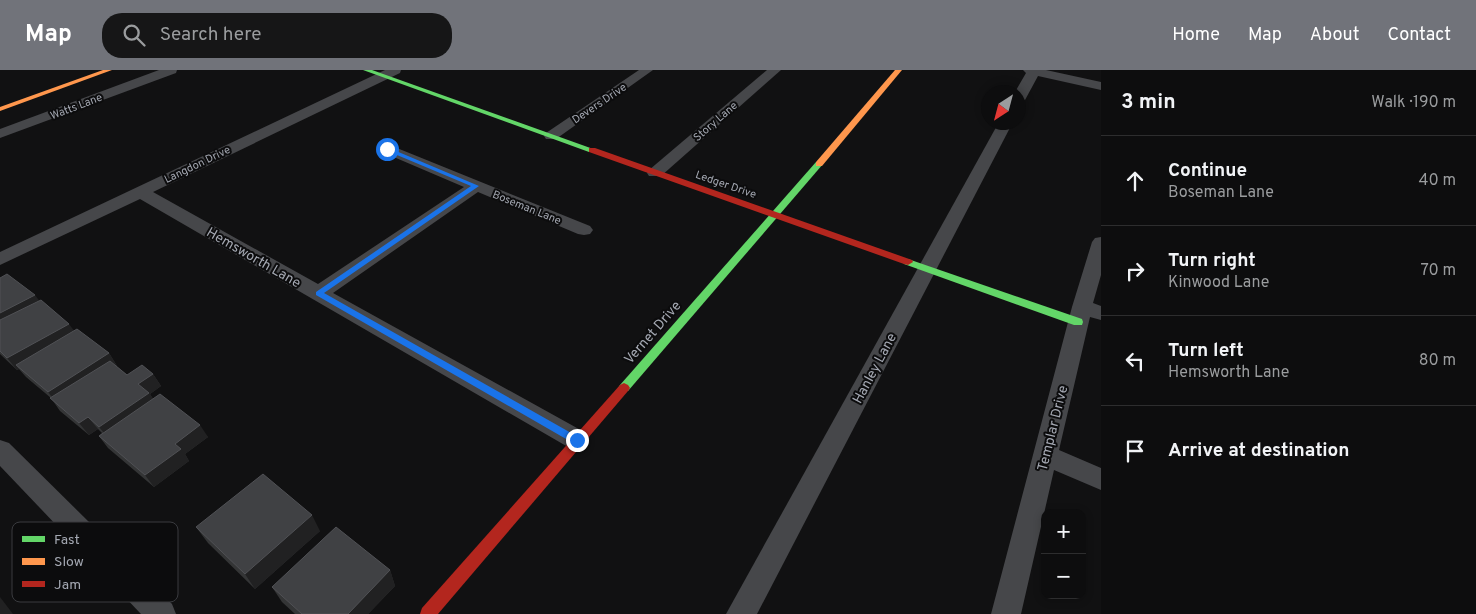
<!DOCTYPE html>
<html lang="en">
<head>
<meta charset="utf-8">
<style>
	:root { --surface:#0d0d0e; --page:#161617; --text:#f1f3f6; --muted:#9a9c9e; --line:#2d2d2e; --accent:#71737a }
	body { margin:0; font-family:Overpass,sans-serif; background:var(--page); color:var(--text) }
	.controls { position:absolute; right:15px; bottom:15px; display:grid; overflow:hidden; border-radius:10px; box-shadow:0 2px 8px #0003 }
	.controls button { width:45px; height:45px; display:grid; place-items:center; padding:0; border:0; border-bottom:1px solid var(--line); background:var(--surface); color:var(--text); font:25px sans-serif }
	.compass { position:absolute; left:981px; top:15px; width:45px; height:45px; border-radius:50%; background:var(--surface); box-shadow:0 2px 8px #0003; rotate:216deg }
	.stop { position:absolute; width:15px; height:15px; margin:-11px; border:4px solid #1a73e8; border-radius:50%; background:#fff }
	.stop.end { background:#1a73e8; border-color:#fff; box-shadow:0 1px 5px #0008 }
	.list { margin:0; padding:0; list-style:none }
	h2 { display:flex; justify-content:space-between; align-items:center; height:65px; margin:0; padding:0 20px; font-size:21px }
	h2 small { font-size:16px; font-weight:400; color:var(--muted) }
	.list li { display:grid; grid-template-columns:32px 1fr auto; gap:15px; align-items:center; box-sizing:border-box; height:90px; padding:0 20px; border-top:1px solid var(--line) }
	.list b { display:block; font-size:19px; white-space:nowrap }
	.list p { margin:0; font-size:16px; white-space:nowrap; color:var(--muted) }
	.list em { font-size:16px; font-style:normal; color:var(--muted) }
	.icon { flex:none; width:28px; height:28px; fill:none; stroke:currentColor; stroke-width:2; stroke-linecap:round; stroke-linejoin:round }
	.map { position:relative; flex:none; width:1101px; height:544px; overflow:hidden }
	header { display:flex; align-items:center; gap:30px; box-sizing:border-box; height:70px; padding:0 25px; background:var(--accent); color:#fff }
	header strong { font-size:24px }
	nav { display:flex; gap:28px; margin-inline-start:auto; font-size:18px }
	.search { width:350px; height:45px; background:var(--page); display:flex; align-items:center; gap:12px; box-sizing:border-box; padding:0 18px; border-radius:20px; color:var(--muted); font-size:19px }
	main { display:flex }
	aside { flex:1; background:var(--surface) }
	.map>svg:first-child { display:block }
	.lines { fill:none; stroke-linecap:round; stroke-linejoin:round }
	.street { fill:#46474a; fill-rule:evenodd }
	.fast { fill:#63d668; fill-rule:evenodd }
	.slow { fill:#ff974d; fill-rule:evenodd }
	.jam { fill:#b3261e; fill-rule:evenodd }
	.wall { fill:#343536 }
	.shaded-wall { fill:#212122 }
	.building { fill:#404144; stroke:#505155 }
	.route { fill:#1a73e8 }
	.labels { text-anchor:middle; stroke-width:4; stroke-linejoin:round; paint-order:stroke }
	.far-street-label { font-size:11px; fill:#a4a8b2; stroke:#0c0c0d }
	.street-label { font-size:14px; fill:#a4a8b2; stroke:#0c0c0d }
	.key { fill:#0c0c0d; stroke:#3a3b3f; stroke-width:1 }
	.key-label { font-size:14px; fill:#a4a8b2 }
</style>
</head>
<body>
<header>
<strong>Map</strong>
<div class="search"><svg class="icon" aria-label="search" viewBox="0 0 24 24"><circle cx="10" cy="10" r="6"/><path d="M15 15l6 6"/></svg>Search here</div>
<nav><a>Home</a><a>Map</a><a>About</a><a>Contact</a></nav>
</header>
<main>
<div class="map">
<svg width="1101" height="544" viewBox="0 0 1101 544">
	<rect width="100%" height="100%" fill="#111112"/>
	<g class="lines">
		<g class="street">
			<path d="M159 0H177L176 3 0 68V59Z"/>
			<path d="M385 0H401L400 3 153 122 318 214 464 117 382 82 379 79 382 76 387 74 590 156 593 160 590 164 584 165 578 164 478 122 333 223 586 363 589 370 586 377 577 380 568 377 140 129 0 195V182Z"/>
			<path d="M639 0H653L556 69H546L544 66 546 63Z"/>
			<path d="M767 0H781L661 106H649L647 103 649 100Z"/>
			<path d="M1023 0H1046L1101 12V20L1038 6 1025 30 1018 34V22H1015L1026 3Z"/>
			<path d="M999 52H1013L757 544H726Z"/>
			<path d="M1101 167V205L1093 233 1101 236V250L1090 247 1059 380 1101 398V420L1054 400 1021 544H991L1072 237 1092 172 1095 168Z"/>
			<path d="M0 370 9 373 172 534 176 544H141L0 396Z"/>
		</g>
		<g class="fast">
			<path d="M363 0H372L596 80 589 82Z"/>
			<path d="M816 92H819L823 94 628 321H620L618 318 620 315Z"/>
			<path d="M908 189 1082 249 1083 252 1082 255H1074L904 194 903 192 904 190Z"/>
		</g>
		<g class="slow">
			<path d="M103 0H112L0 41V37Z"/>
			<path d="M895 0H902L822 96H816V92Z"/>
		</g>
		<g class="jam">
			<path d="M589 78H595L912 190 913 192 908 195 904 194 589 82Z"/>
			<path d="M624 313 628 315 630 318 628 321 438 544H420L422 538 620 315Z"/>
		</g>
	</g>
	<g class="wall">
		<path d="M0 208 39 231 74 261 109 283 117 296H116L127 305 153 304 161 316 150 324 153 329 208 367 185 384 189 391 154 417 108 378 99 366 102 363 98 359 89 365 60 341 51 328 26 307 19 299 17 300 0 284Z"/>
		<path d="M196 457 320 461 255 519 208 473Z"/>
		<path d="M390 500 395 516 368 544H295L282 532 272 517Z"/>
	</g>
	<g class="shaded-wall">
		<path d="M35 225 44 237 0 261V243Z"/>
		<path d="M69 254 78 266 16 295 19 299 17 300 7 288Z"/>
		<path d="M109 283 117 296 57 334 48 322Z"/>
		<path d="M153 304 161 316 150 324 157 335 109 369 99 357 138 314Z"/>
		<path d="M88 347 98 359 89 365 79 353Z"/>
		<path d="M200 355 208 367 185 384 189 391 154 417 145 405 175 374Z"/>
		<path d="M312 445 320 461 255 519 245 504Z"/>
		<path d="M390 500 395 516 368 544H348Z"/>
		<path d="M0 527 13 544H0Z"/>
	</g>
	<g class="building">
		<path d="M7 204 35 225 0 243V208Z"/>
		<path d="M41 230 69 254 7 288 0 281V250Z"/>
		<path d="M77 259 109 283 48 322 16 295Z"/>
		<path d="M110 291 127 305 142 295 153 304 138 314 149 323 99 357 88 347 79 353 50 328Z"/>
		<path d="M160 324 200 355 175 374 181 379 145 405 99 366Z"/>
		<path d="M263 404 312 445 245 504 196 457Z"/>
		<path d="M336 457 390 500 348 544H302L272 517Z"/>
	</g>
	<path class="route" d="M385 78H389L479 116 324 223 580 368V373H573L316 225V222L471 116 385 80Z"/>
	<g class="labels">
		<g class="far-street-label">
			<text transform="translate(599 33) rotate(-34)" y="4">Devers Drive</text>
			<text transform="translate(76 36) rotate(-21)" y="4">Watts Lane</text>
			<text transform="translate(715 51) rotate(-41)" y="4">Story Lane</text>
			<text transform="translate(197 94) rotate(-26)" y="4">Langdon Drive</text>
			<text transform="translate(726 114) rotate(19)" y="4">Ledger Drive</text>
			<text transform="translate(527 137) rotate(22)" y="4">Boseman Lane</text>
		</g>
		<g class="street-label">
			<text transform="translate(254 187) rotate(30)" y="5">Hemsworth Lane</text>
			<text transform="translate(652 262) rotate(-49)" y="5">Vernet Drive</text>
			<text transform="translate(874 298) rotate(-62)" y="5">Hanley Lane</text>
			<text transform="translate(1052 358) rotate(-76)" y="5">Templar Drive</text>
		</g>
	</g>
	<rect x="12" y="452" width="166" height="80" rx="8" class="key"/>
	<rect x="22" y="466" width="23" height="6" fill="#63d668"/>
	<rect x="22" y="488" width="23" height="7" fill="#ff974d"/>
	<rect x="22" y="511" width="23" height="6" fill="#b3261e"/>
	<g class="key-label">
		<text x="54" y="474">Fast</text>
		<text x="54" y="496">Slow</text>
		<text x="54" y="519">Jam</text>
	</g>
</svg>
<div class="controls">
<button>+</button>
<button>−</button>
</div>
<svg class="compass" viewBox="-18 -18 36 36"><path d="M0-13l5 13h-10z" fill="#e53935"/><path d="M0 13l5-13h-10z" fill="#9a9c9e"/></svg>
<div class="stop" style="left:387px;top:79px"></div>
<div class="stop end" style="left:577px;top:370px"></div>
</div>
<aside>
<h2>3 min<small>Walk · 190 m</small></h2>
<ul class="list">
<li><svg class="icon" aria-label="ahead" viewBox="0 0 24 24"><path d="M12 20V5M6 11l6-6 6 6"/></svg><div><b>Continue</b><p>Boseman Lane</p></div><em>40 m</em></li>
<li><svg class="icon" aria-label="right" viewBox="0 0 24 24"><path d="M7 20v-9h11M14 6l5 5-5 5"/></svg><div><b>Turn right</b><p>Kinwood Lane</p></div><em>70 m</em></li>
<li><svg class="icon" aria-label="left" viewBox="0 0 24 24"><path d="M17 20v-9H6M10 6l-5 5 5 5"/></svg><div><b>Turn left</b><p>Hemsworth Lane</p></div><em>80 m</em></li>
<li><svg class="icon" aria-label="arrive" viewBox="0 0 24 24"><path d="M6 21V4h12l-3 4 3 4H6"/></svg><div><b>Arrive at destination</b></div></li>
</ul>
</aside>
</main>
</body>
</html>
